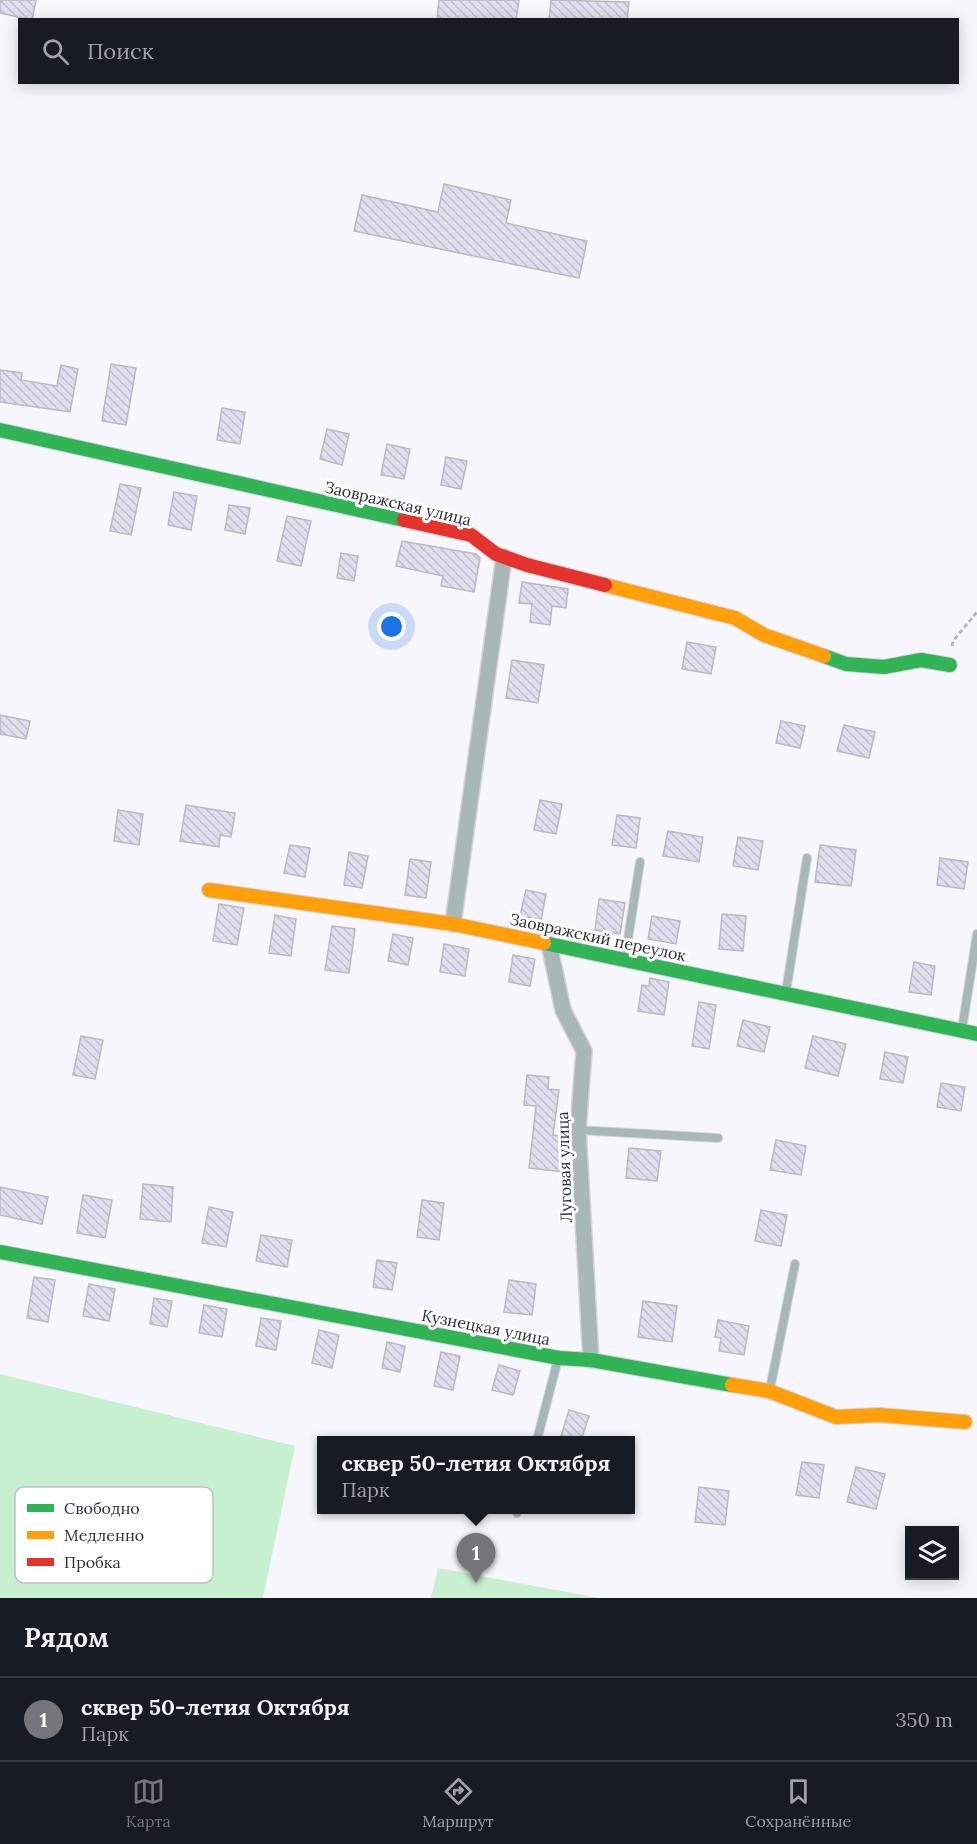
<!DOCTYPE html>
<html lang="ru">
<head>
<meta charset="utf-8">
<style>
	:root { --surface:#171b24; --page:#242831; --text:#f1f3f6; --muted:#9ea1a6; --line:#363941; --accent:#75757c }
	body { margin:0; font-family:Lora,serif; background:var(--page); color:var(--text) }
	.controls { position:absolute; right:18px; bottom:18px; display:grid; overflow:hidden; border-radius:0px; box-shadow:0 3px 15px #0003 }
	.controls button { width:54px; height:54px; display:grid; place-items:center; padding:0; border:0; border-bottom:2px solid var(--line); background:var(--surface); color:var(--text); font:30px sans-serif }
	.you { position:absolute; left:392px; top:627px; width:21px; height:21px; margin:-15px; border:4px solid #fff; border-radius:50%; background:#1a73e8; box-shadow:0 0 0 9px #1a73e833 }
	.badge { display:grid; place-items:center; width:39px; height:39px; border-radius:50%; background:var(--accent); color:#fff; font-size:20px; font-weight:700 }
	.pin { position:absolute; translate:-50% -50px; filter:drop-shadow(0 2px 3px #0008) }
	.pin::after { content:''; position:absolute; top:32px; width:21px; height:18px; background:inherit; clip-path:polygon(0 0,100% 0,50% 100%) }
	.popup { position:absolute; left:317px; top:1436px; width:318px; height:78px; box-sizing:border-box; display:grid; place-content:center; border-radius:0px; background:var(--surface); filter:drop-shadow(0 2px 4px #0005); font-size:20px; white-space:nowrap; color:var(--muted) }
	.popup b { font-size:22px; color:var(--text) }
	.popup::after { content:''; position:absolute; left:50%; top:100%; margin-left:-12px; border:12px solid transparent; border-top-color:var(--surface) }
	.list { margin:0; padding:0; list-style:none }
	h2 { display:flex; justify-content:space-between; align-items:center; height:78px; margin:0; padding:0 24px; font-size:26px }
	h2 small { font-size:20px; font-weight:400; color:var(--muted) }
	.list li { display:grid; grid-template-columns:39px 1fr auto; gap:18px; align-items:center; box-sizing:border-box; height:84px; padding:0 24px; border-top:2px solid var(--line) }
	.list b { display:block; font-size:22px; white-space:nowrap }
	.list p { margin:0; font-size:20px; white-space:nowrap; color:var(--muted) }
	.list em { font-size:20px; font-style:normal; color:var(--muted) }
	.icon { flex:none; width:33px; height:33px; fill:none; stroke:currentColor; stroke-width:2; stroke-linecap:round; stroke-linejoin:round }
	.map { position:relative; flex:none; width:977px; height:1598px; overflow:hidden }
	.search { position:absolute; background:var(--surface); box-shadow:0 3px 15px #0003; left:18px; right:18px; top:18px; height:66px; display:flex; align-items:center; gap:15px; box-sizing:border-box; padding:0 21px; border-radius:0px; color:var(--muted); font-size:22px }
	.sheet { height:162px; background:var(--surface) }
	nav { display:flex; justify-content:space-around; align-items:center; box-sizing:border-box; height:84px; border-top:2px solid var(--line); background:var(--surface); font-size:16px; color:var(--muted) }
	nav a { display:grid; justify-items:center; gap:3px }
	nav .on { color:var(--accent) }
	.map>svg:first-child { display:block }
	.green { fill:#c7f0d1 }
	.building { fill:url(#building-back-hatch); stroke:#babac0; stroke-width:1.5 }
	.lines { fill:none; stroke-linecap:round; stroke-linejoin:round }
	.lane-casing { stroke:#d3d3d8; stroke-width:10 }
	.street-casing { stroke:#d3d3d8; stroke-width:18 }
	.fast-casing { stroke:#d3d3d8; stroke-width:16 }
	.slow-casing { stroke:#d3d3d8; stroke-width:16 }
	.jam-casing { stroke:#d3d3d8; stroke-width:16 }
	.path { stroke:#b1babb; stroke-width:3; stroke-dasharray:4.5 3; stroke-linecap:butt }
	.lane { stroke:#a8b7b7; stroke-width:8 }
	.street { stroke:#a8b7b7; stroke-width:15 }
	.fast { stroke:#30b455; stroke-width:14 }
	.slow { stroke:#ff9f0a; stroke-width:14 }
	.jam { stroke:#e5322d; stroke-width:14 }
	.labels { text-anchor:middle; stroke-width:6; stroke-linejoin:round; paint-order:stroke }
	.street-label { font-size:16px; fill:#302f37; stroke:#fff }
	.key { fill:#fff; stroke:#c1c1c3; stroke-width:1.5 }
	.key-label { font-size:16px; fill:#302f37 }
</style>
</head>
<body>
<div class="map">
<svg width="977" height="1598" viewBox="0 0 977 1598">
	<defs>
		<pattern id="building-back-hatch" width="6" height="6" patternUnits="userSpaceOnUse" patternTransform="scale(1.5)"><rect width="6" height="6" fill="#e0deee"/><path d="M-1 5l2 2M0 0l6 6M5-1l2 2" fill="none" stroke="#c0bfcd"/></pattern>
	</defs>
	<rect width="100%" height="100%" fill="#f6f6fc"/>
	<g class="green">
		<path d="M0 1374 295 1446 263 1598H0Z"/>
		<path d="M438 1568 599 1598H431Z"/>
	</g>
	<g class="building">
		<path d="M0 0H36L32 20 0 13Z"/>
		<path d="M439 0H519L516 20H437Z"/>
		<path d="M551 0 629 2 627 20H549Z"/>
		<path d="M444 184 511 200 506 223 587 241 579 278 354 231 362 195 438 212Z"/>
		<path d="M111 364 136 368 126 425 102 421Z"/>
		<path d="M61 365 78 369 70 412 0 402V370L22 373 21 380 57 386Z"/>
		<path d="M222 408 245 412 240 444 217 440Z"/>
		<path d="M327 429 349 434 342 465 320 459Z"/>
		<path d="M387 444 410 449 404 479 381 475Z"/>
		<path d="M446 457 467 461 461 489 441 485Z"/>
		<path d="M120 484 141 488 131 535 110 531Z"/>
		<path d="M174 492 197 496 191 530 168 525Z"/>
		<path d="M229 505 250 508 245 534 225 530Z"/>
		<path d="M287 516 311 521 301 566 277 561Z"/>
		<path d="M402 541 476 554 480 558 474 592 441 586 443 576 396 566Z"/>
		<path d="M341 553 358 556 354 581 337 578Z"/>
		<path d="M522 582 568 589 566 608 552 606 550 625 530 622 532 604 519 603Z"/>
		<path d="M687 642 716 647 711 674 682 669Z"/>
		<path d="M512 660 544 665 538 703 506 698Z"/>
		<path d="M0 715 30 721 26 739 0 734Z"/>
		<path d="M781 721 805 726 800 748 776 743Z"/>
		<path d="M844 725 875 732 869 758 837 751Z"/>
		<path d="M540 800 562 804 556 834 534 830Z"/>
		<path d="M186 805 235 813 231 837 220 835 219 847 180 841Z"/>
		<path d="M118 810 143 814 139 845 114 841Z"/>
		<path d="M617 815 640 818 636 848 612 845Z"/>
		<path d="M668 831 703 837 699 862 663 856Z"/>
		<path d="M738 837 763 841 758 870 733 866Z"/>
		<path d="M290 845 310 848 305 877 284 873Z"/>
		<path d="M820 845 856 850 851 886 815 882Z"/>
		<path d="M349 852 368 856 362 888 344 885Z"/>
		<path d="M940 858 968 862 964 889 937 885Z"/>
		<path d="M410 859 431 862 426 898 405 895Z"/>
		<path d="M526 890 546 894 541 920 520 916Z"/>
		<path d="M599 899 625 903 620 934 595 930Z"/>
		<path d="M219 904 244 908 237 945 213 941Z"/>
		<path d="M722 914 746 916 743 951 719 949Z"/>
		<path d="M275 915 296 919 291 956 269 953Z"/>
		<path d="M652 916 680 921 676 944 648 939Z"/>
		<path d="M332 926 355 929 349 973 325 970Z"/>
		<path d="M393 934 413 938 408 965 388 961Z"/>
		<path d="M444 944 469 949 465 976 440 972Z"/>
		<path d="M513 955 535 959 530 986 509 982Z"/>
		<path d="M914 962 935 966 931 995 909 992Z"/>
		<path d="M650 978 669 982 664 1015 638 1011 642 985 649 986Z"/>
		<path d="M699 1002 716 1005 709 1049 692 1046Z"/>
		<path d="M743 1020 770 1027 764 1052 737 1046Z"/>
		<path d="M81 1036 103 1040 95 1079 73 1075Z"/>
		<path d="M813 1036 846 1044 838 1076 805 1068Z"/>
		<path d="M885 1052 908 1057 903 1083 880 1079Z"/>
		<path d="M527 1075 549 1077 548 1089 559 1090 553 1135 568 1137 564 1172 529 1168 536 1106 524 1105Z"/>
		<path d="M941 1083 965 1087 961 1111 937 1107Z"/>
		<path d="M776 1140 806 1146 801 1175 770 1170Z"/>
		<path d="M629 1148 661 1151 657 1181 626 1178Z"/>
		<path d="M143 1184 173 1187 171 1222 140 1219Z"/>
		<path d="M0 1187 48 1197 42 1224 0 1215Z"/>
		<path d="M83 1195 112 1200 105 1238 77 1233Z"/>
		<path d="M422 1200 444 1203 439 1240 417 1237Z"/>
		<path d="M209 1207 233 1212 226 1247 202 1243Z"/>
		<path d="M761 1210 787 1215 781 1246 755 1241Z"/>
		<path d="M261 1235 292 1240 287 1267 256 1261Z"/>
		<path d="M377 1260 397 1263 392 1290 373 1287Z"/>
		<path d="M34 1277 55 1280 48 1322 27 1318Z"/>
		<path d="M509 1280 536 1284 532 1315 504 1312Z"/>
		<path d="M89 1284 115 1289 109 1321 83 1316Z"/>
		<path d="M154 1298 172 1301 167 1327 150 1324Z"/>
		<path d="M643 1301 677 1306 672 1342 638 1337Z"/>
		<path d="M204 1305 227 1309 222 1337 199 1333Z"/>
		<path d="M261 1318 281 1321 276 1350 256 1346Z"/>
		<path d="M718 1320 749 1326 744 1355 719 1351 721 1338 715 1337Z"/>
		<path d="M319 1330 339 1335 332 1368 312 1363Z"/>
		<path d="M387 1342 405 1346 400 1372 382 1368Z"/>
		<path d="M441 1352 460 1356 453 1390 434 1386Z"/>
		<path d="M499 1365 520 1371 513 1395 492 1390Z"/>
		<path d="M569 1410 589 1416 581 1440H560Z"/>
		<path d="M802 1462 824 1465 819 1498 796 1495Z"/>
		<path d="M856 1467 885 1474 876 1509 847 1502Z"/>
		<path d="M699 1487 729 1491 725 1525 695 1522Z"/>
	</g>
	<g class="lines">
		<g class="lane-casing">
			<g id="lane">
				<path d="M625 958 640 862"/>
				<path d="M786 992 807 858"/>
				<path d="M962 1029 977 934"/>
				<path d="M578 1130 718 1138"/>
				<path d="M770 1389 795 1264"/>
				<path d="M537 1440 558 1359"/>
				<path d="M517 1513 518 1510"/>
			</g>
		</g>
		<g class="street-casing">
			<g id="street">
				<path d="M453 924 504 557"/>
				<path d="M549 944 563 1010 584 1051 578 1130 591 1360"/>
			</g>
		</g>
		<g class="fast-casing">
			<g id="fast">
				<path d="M0 430 404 520"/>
				<path d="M824 656 846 664 884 667 921 660 950 665"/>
				<path d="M544 943 977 1034"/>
				<path d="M0 1252 559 1358 591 1360 732 1385"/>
			</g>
		</g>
		<g class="slow-casing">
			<g id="slow">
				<path d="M605 585 735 618 764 635 824 656"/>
				<path d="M209 890 453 924 544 943"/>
				<path d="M732 1385 769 1391 836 1417 879 1415 965 1422"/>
			</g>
		</g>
		<g class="jam-casing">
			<path id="jam" d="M404 520 471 535 496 554 527 565 605 585"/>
		</g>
		<path class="path" d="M952 646 953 641 977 612"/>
		<use href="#lane" class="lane"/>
		<use href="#street" class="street"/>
		<use href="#fast" class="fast"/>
		<use href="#slow" class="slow"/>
		<use href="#jam" class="jam"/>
	</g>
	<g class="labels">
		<g class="street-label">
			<text transform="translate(398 503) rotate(13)" y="6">Заовражская улица</text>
			<text transform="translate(598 937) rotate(12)" y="6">Заовражский переулок</text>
			<text transform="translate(564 1167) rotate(-92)" y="6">Луговая улица</text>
			<text transform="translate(486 1327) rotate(11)" y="6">Кузнецкая улица</text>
		</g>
	</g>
	<rect x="15" y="1487" width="198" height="96" rx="9" class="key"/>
	<rect x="27" y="1504" width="27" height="8" fill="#30b455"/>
	<rect x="27" y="1531" width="27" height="8" fill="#ff9f0a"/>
	<rect x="27" y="1558" width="27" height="8" fill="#e5322d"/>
	<g class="key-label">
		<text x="64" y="1514">Свободно</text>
		<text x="64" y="1541">Медленно</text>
		<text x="64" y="1568">Пробка</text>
	</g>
</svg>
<div class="controls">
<button><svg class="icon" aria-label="layers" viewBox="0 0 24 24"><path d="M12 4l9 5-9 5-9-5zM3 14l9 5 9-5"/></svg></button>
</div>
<div class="you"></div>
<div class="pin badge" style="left:476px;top:1583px">1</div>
<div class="popup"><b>сквер 50-летия Октября</b>Парк</div>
<div class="search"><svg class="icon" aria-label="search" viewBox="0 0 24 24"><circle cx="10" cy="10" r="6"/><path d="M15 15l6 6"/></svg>Поиск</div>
</div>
<section class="sheet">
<h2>Рядом<small></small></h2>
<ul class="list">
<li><span class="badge">1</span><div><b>сквер 50-летия Октября</b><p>Парк</p></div><em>350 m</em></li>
</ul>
</section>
<nav>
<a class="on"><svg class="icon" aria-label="map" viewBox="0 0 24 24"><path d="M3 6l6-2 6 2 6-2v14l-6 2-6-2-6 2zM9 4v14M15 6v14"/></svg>Карта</a>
<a><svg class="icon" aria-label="directions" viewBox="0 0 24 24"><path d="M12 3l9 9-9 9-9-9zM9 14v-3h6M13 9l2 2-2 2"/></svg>Маршрут</a>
<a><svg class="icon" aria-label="saved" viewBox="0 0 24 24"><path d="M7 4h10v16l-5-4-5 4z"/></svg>Сохранённые</a>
</nav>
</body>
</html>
